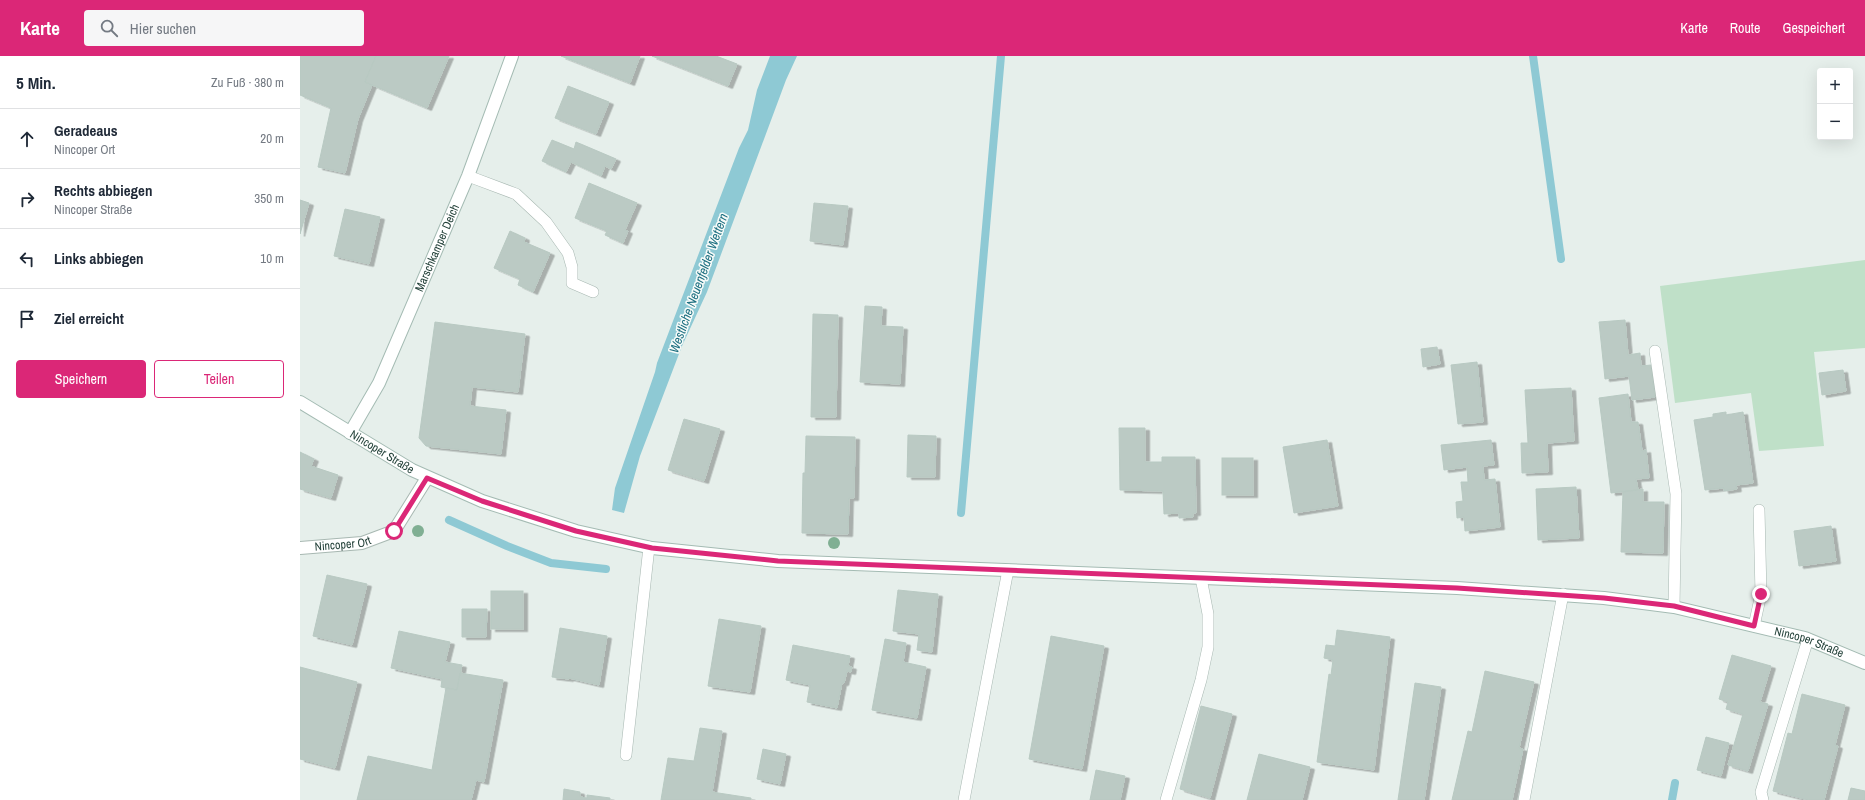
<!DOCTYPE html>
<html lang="de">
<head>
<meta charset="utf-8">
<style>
	:root { --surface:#fff; --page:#f6f6f7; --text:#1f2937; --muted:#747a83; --line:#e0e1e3; --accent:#db2777 }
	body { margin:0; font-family:"Archivo Narrow",sans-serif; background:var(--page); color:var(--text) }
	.controls { position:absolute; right:12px; top:12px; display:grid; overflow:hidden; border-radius:4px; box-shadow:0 4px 16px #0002 }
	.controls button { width:36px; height:36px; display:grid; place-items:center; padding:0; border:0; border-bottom:1px solid var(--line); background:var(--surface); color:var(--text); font:20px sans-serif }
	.stop { position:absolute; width:12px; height:12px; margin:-9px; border:3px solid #db2777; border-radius:50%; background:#fff }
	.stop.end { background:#db2777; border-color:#fff; box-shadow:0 1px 4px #0008 }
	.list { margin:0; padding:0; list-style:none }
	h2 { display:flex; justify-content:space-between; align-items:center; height:52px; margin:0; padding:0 16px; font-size:17px }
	h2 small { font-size:13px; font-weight:400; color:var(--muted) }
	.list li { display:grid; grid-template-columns:26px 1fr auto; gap:12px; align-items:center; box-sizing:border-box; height:60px; padding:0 16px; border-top:1px solid var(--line) }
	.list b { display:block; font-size:15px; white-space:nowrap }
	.list p { margin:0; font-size:13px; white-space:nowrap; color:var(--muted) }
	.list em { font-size:13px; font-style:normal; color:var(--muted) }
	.actions { display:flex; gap:8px; padding:12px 16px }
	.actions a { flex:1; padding:9px 0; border:1px solid var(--accent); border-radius:4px; text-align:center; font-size:14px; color:var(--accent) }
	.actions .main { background:var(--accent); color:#fff }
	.icon { flex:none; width:22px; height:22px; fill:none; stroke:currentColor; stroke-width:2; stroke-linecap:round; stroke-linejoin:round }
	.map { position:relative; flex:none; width:1565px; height:744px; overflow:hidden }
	header { display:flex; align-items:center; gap:24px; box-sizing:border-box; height:56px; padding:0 20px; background:var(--accent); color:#fff }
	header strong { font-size:19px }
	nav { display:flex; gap:22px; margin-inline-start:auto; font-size:14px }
	.search { width:280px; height:36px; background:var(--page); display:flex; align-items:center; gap:10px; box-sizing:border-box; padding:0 14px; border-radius:4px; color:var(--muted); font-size:15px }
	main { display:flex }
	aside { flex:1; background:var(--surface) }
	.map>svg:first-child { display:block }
	.green { fill:#bfe0c8 }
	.water { fill:#8ec9d4 }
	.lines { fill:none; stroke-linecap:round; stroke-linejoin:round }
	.stream { stroke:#8ec9d4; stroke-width:8 }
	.building { fill:#bbcac4; stroke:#b8c9c2; filter:url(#shadow) }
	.service-casing { stroke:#a8b8b2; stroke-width:12 }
	.minor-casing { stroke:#a8b8b2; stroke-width:14 }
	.secondary-casing { stroke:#a4bbb3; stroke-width:14 }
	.service { stroke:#fff; stroke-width:11 }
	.minor { stroke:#fff; stroke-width:12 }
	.secondary { stroke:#fff; stroke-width:12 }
	.tree { fill:#80af93 }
	.route { stroke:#db2777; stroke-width:5 }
	.labels { text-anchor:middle; stroke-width:3; stroke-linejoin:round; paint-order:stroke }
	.street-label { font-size:12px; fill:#24423a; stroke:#f7fbf9 }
	.water-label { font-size:13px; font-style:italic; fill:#1c6f80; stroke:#f7fbf9 }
</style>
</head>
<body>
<header>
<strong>Karte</strong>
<div class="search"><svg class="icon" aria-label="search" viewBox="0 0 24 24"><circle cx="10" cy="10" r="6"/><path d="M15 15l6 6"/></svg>Hier suchen</div>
<nav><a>Karte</a><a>Route</a><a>Gespeichert</a></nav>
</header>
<main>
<aside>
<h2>5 Min.<small>Zu Fuß · 380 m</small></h2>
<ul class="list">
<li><svg class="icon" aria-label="ahead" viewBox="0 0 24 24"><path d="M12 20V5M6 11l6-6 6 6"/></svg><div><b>Geradeaus</b><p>Nincoper Ort</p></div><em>20 m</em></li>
<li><svg class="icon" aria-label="right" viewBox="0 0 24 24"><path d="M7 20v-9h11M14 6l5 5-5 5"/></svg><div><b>Rechts abbiegen</b><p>Nincoper Straße</p></div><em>350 m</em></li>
<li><svg class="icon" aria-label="left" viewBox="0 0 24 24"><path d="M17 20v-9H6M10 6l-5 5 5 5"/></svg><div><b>Links abbiegen</b></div><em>10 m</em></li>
<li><svg class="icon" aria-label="arrive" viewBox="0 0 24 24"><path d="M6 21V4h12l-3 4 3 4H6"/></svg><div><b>Ziel erreicht</b></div></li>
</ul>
<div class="actions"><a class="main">Speichern</a><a>Teilen</a></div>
</aside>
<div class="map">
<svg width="1565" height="744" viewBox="0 0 1565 744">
	<defs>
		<filter id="shadow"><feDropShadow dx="4.5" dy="2.5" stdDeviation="0" flood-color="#0004"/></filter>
	</defs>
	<rect width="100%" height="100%" fill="#e6efeb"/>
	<path class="green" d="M1565 204V292L1514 296 1524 390 1459 395 1451 337 1375 347 1360 230Z"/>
	<path class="water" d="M470 0H497L486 24 407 236 382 290 340 400 324 457 312 454 315 432 355 316 357 307 439 92 448 74 457 34Z"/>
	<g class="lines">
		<g class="stream">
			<path d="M1233 0 1261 203"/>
			<path d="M661 457 701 0"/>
			<path d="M149 464 207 490 251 507 306 513"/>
			<path d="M1372 744 1375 727"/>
		</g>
	</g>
	<g class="building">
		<path d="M0 0H76L65 26 72 29 58 63 45 117 18 111 31 52 0 39Z"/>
		<path d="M76 0H149L127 52 65 26Z"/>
		<path d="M261 0H340L330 27Z"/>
		<path d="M352 0H416L437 8 428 30Z"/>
		<path d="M268 30 309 46 296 78 255 62Z"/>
		<path d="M252 84 274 93 276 86 316 103 311 113 305 110 301 120 271 106 266 116 242 105Z"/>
		<path d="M289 127 337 147 325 174 328 175 323 187 305 179 307 175 275 162Z"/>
		<path d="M0 144 9 147 0 178Z"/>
		<path d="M514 147 548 150 543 189 510 185Z"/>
		<path d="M45 153 80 161 69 208 34 200Z"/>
		<path d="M210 175 225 182 224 186 250 197 233 236 218 229 220 223 194 212Z"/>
		<path d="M565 250 582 251 581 270 603 271 600 328 560 326Z"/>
		<path d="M513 258 538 259 536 361H511Z"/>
		<path d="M1325 264 1328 299 1340 297 1341 310 1351 309 1355 341 1332 344 1329 320 1305 323 1299 266Z"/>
		<path d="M135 266 225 278 218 336 172 331 170 350 206 354 201 398 126 390 119 382Z"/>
		<path d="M1137 291 1140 308 1123 311 1121 293Z"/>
		<path d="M1177 306 1183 366 1158 368 1151 309Z"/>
		<path d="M1543 314 1546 335 1522 339 1519 317Z"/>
		<path d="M1271 332 1274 385 1247 387 1248 416 1222 417 1221 387H1228L1225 334Z"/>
		<path d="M1328 338 1331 366H1338L1342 395 1346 394 1349 422 1336 423 1338 434 1311 437 1299 342Z"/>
		<path d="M1426 356V359L1443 356 1453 427 1436 429 1437 433 1424 435V432L1405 434 1394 364 1413 361V358Z"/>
		<path d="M384 363 420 373 404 425 368 414Z"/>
		<path d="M819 372H845V406H862V401H895L896 457H893V461L879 462V457L864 458 863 435 820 434Z"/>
		<path d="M608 379 636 380 635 421H607Z"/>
		<path d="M506 380 555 381 554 442H549L548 478 502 477 503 417H505Z"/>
		<path d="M1027 384 1038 450 994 457 983 391Z"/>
		<path d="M1191 384 1194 409 1183 410 1184 424 1195 423 1200 471 1165 475 1164 461 1157 462 1156 446 1163 445 1161 426H1168L1167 411 1144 414 1141 389Z"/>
		<path d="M0 396 14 403 11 410 38 419 31 442 0 433Z"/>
		<rect x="922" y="402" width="31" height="37"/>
		<path d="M1276 431 1279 482 1238 484 1236 433Z"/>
		<path d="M1343 433V446H1364L1363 497 1321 496 1323 436Z"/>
		<path d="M1531 470 1536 505 1499 510 1494 475Z"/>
		<path d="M27 519 67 528 52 589 13 580Z"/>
		<path d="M598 534 638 538 632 596 617 594 619 578 593 575Z"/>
		<rect x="191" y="535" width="32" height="38"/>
		<path d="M162 553H187L186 581H162Z"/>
		<path d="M419 563 461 570 450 636 408 630Z"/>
		<path d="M260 572 307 580 299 629 269 622V623L252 621Z"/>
		<path d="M1037 574 1090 581 1074 714 1017 706 1029 618 1031 619 1033 604 1024 602 1026 589 1035 590Z"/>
		<path d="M99 575 150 586 145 606 162 609 157 634 141 631 142 623 91 612Z"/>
		<path d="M751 580 804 590 782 713 729 703Z"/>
		<path d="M585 583 606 587 603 606 626 611 617 662 572 654Z"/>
		<path d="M493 589 550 600 548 610 552 611 551 616 547 615 544 627H542L537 652 507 646 510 629 486 624Z"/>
		<path d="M1432 599 1471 610 1460 646 1468 648 1448 715 1428 709 1443 658 1426 653 1428 646 1419 643Z"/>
		<path d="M0 611 57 626 35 712 0 703Z"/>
		<path d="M1185 615 1234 626 1219 692 1223 693 1212 744H1152L1168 675 1172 676Z"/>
		<path d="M160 617 203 624 184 726 176 724 171 744H57L68 700 132 714 146 632 157 634Z"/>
		<path d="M1115 627 1141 631 1124 744H1098Z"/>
		<path d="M1502 638 1545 649 1535 689 1538 690 1524 744H1509L1473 735 1488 677 1492 678Z"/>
		<path d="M901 650 932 658 910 742 880 733Z"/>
		<path d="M400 672 422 675 412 736 451 742V744H361L368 702 394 705Z"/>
		<path d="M1406 681 1429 687 1421 720 1397 714Z"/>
		<path d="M463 693 486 698 480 728 457 723Z"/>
		<path d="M959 698 1010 711 1002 744H947Z"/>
		<path d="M796 714 825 720 820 744H790Z"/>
		<path d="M1551 732 1565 735V744H1548Z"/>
		<path d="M264 733 280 736V741L287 742V739L310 742V744H263Z"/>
	</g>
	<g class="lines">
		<g class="service-casing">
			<g id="service">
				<path d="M168 120 216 138 246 166 268 197 272 211V227L293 236"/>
				<path d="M1355 295 1376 438 1374 551"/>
				<path d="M1454 570 1461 538 1459 454"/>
				<path d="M326 699 349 491"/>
				<path d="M664 744 708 514"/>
				<path d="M866 744 901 624 908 591V558L901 522"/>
				<path d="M1224 744 1263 538"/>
				<path d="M1463 744 1461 736 1508 583"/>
			</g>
		</g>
		<g class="minor-casing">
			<g id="minor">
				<path id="s1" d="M0 492 62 487 94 475 127 422"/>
			</g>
		</g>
		<g class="secondary-casing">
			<g id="secondary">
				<path id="s2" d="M0 346 112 414 182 445 276 475 352 492 478 505 1157 532 1304 542 1374 551 1505 582 1565 607"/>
				<path id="s3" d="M50 377 79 327 168 120 212 0"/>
			</g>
		</g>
		<use href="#service" class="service"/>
		<use href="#minor" class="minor"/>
		<use href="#secondary" class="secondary"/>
	</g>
	<g class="tree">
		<circle cx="118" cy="475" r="6"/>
		<circle cx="534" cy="487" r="6"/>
	</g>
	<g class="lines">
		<path class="route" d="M94 475 127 422 182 445 276 475 352 492 478 505 1157 532 1304 542 1374 550 1454 570 1461 538"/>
	</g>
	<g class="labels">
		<g class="street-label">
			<text dy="4" stroke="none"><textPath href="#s3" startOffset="205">Marschkamper Deich</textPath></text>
			<text dy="4" stroke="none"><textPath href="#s2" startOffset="96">Nincoper Straße</textPath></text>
			<text dy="4" stroke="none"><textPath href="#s1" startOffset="43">Nincoper Ort</textPath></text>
			<text dy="4" stroke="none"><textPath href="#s2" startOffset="1548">Nincoper Straße</textPath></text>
		</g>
		<g class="water-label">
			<text transform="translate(398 227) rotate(-70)" y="5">Westliche Neuenfelder Wettern</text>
		</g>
	</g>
</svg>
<div class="controls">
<button>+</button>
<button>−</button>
</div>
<div class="stop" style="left:94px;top:475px"></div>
<div class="stop end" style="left:1461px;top:538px"></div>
</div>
</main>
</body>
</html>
